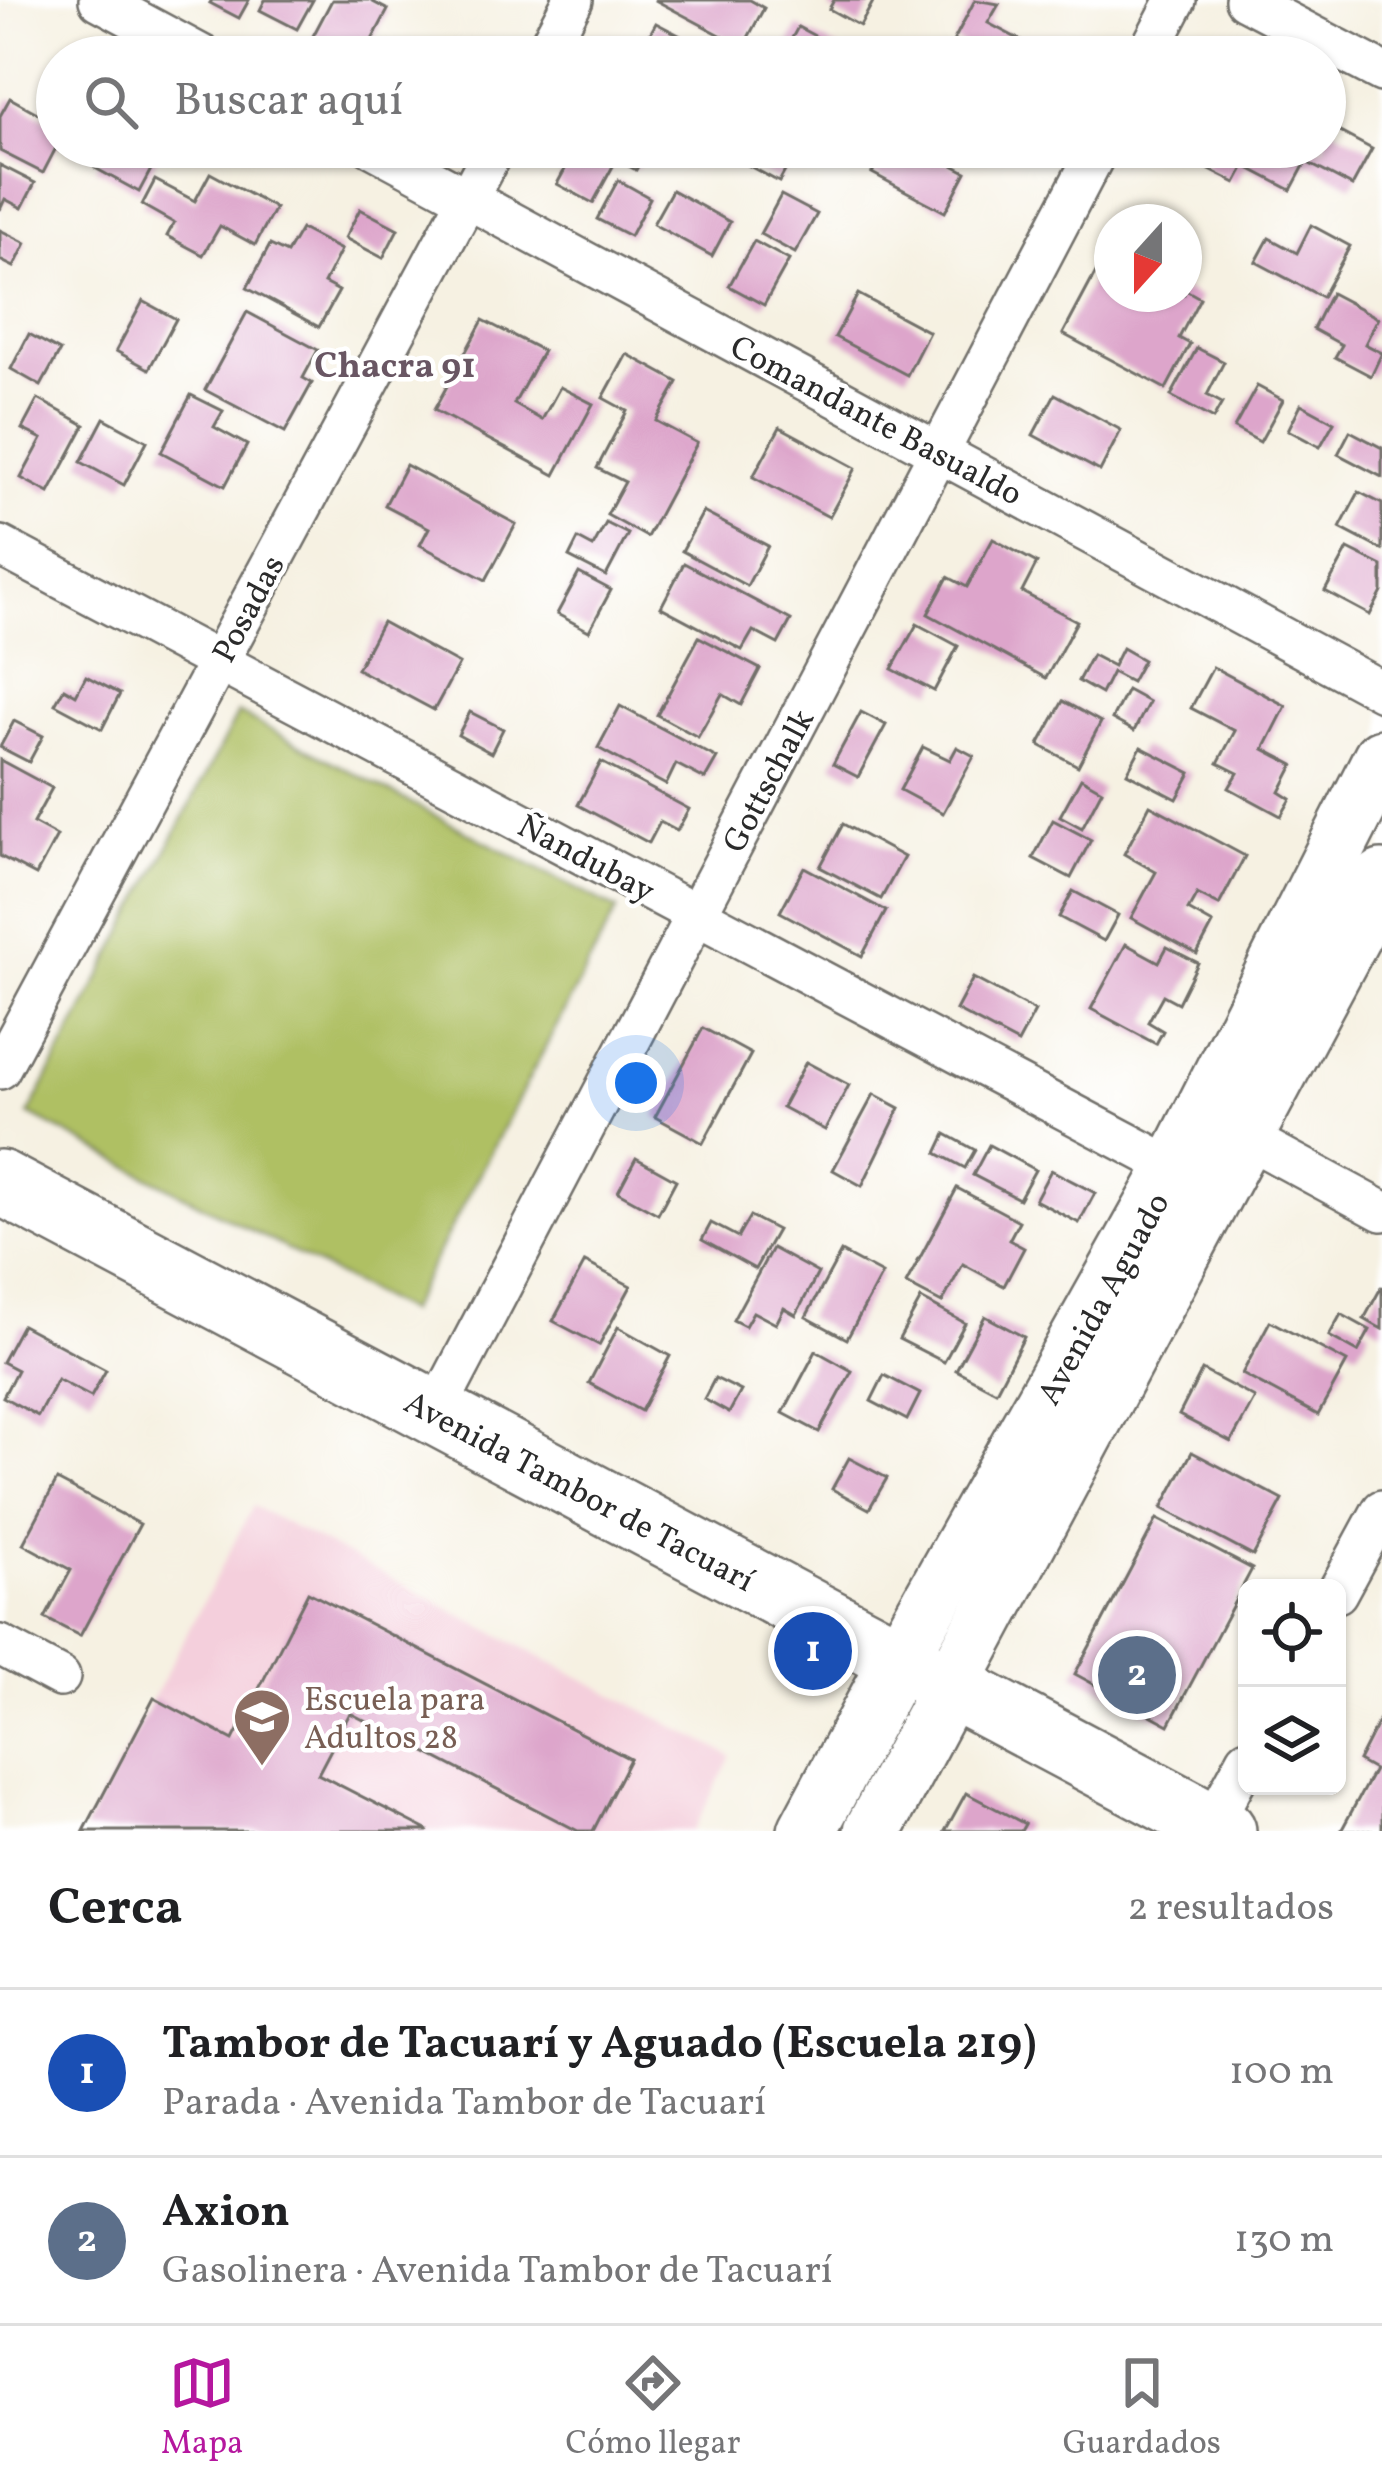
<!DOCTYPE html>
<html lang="es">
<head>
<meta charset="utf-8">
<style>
	:root { --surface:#fff; --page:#f6f6f6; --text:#202124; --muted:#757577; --line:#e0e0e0; --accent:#b5179e }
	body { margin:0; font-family:Vollkorn,serif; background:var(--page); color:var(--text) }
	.controls { position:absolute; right:36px; bottom:36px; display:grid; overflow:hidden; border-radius:18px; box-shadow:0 3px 9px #0004 }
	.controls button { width:108px; height:108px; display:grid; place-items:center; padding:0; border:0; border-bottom:3px solid var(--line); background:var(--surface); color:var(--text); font:60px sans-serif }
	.compass { position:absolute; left:1094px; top:204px; width:108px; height:108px; border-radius:50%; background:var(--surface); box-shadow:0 3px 9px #0004; rotate:201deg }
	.you { position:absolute; left:636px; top:1083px; width:42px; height:42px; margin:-30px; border:9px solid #fff; border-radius:50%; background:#1a73e8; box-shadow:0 0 0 18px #1a73e833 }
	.badge { display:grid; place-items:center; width:78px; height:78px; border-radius:50%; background:var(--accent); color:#fff; font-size:39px; font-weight:700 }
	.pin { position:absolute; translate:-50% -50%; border:6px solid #fff; box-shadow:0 3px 12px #0006 }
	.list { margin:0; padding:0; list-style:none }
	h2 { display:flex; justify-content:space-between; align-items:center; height:156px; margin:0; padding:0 48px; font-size:51px }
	h2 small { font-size:39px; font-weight:400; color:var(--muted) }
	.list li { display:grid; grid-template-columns:78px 1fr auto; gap:36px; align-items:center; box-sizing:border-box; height:168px; padding:0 48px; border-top:3px solid var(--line) }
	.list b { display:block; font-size:45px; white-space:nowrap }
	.list p { margin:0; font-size:39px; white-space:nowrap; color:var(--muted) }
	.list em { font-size:39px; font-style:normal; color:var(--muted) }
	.icon { flex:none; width:66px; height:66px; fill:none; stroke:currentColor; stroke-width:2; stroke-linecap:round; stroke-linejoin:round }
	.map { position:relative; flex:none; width:1382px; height:1831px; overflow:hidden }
	.search { position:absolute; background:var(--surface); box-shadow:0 3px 9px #0004; left:36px; right:36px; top:36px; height:132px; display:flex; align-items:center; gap:30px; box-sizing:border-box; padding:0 42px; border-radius:66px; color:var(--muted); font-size:45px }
	.sheet { height:492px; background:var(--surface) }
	nav { display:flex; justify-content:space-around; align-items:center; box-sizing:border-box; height:168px; border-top:3px solid var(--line); background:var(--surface); font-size:33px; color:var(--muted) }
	nav a { display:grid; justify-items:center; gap:6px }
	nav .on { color:var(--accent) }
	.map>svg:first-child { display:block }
	.built { fill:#f4cfdc }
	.green { fill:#afc063; stroke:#6d7647; stroke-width:3 }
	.building { fill:#dda5cb }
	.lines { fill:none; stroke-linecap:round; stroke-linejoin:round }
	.street-casing { stroke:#72706b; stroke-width:44 }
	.secondary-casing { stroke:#72706b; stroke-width:62 }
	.primary-casing { stroke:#72706b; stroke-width:68 }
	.street { stroke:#fff; stroke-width:39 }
	.secondary { stroke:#fff; stroke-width:57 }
	.primary { stroke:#fff; stroke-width:63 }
	.labels { text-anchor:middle; stroke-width:9; stroke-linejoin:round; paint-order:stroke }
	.street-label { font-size:33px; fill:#2b2b2b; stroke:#fff }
	.education-label { font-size:33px; fill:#785e54; stroke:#fff; text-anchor:start }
	.neighbourhood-label { font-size:36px; font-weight:bold; fill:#695663; stroke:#fff }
</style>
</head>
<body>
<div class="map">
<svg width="1382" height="1831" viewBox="0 0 1382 1831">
	<rect width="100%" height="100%" fill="#fff"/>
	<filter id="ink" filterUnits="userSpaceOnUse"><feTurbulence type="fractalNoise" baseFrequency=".00833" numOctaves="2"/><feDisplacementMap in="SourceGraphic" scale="24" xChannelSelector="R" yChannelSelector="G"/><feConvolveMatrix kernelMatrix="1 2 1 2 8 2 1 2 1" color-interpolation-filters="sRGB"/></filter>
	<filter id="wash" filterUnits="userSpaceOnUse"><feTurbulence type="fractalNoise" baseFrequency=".004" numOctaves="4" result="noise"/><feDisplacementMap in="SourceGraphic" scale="48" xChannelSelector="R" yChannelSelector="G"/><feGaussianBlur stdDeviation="2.7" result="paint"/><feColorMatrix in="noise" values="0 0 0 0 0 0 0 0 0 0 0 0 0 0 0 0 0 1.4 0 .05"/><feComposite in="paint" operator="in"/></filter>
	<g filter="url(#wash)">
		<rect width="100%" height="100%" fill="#f6f1e2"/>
		<path class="built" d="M253 1506 731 1756 693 1831H84Z"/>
		<path class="green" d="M238 713 617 910 407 1312 29 1114Z"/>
		<g id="blocks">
			<g class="building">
				<path d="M212 0H249L239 18 210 3Z"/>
				<path d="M265 0H313L297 29 260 10Z"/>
				<path d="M332 0H369L388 10 363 57H351L313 36Z"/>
				<path d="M655 0H750L764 8 743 47Z"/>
				<path d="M834 0H874L860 26 829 9Z"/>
				<path d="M975 0 999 4 988 23 1039 50 1035 57H964L969 48 954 40Z"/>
				<path d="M656 23 721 57H644L639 54Z"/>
				<path d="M798 27 854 57H794L786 49Z"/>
				<path d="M10 98 57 124V146L43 173 0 151V116Z"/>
				<path d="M1325 124 1372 149 1352 186 1306 162 1291 190 1245 166 1236 183 1204 167 1214 147H1274L1288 155 1293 147H1325Z"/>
				<path d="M107 147H163L139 192 95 168Z"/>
				<path d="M577 147 613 166 593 203 557 184Z"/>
				<path d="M593 147H649L636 170Z"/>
				<path d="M735 147H798L779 182 731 156Z"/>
				<path d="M886 147H919L966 172 945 212 872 173Z"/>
				<path d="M0 165 35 183 22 208 5 199 0 210Z"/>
				<path d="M210 173 275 208 255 245 220 226 203 255 167 236 174 223 142 205 155 180 195 201Z"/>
				<path d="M618 180 650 198 630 236 597 219Z"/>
				<path d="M672 190 730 222 712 256 653 224Z"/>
				<path d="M781 195 817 214 795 253 760 234Z"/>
				<path d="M360 209 398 229 383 258 345 238Z"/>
				<path d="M1311 225 1350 246 1322 297 1256 262 1269 238 1297 253Z"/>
				<path d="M301 229 341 250 324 283 339 291 319 327 247 288 270 245 287 253Z"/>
				<path d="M0 230 26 243 14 267 0 260Z"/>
				<path d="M754 241 789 260 764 305 729 286Z"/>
				<path d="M1112 242V294H1184V289L1200 298 1179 338 1190 344 1166 389 1063 334Z"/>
				<path d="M1331 293 1378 318 1365 344 1382 353 1371 376 1335 357 1342 345 1313 329Z"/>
				<path d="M858 294 929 332 907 375 835 337Z"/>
				<path d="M143 301 176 319 149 369 116 351Z"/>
				<path d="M247 312 318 350 303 378 312 383 285 432 205 390Z"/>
				<path d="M483 320 543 351 514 404 542 420 560 387 593 404 555 475 434 410Z"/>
				<path d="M29 334 60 351 41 386 11 369Z"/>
				<path d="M1197 348 1224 362 1207 395 1222 403 1213 419 1171 396Z"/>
				<path d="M627 354 678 382 656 421 697 443 647 537 607 515 625 482 597 468 627 411 603 398Z"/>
				<path d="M1257 386 1283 400 1260 442 1234 428Z"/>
				<path d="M1055 394 1121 430 1100 471 1033 435Z"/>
				<path d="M191 395 223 411 214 427 247 445 225 486 161 452Z"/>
				<path d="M38 399 85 425 49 493 21 478 42 439 22 429Z"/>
				<path d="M1301 404 1334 422 1320 447 1288 430Z"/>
				<path d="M104 418 147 441 124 485 81 462Z"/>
				<path d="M780 427 856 468 829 517 753 477Z"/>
				<path d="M1350 431 1382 448V477L1338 454Z"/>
				<path d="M406 465 516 524 486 580 420 545 429 528 385 505Z"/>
				<path d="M1359 492 1382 504V550L1340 528Z"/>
				<path d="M703 512 768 546 747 586 682 551Z"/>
				<path d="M606 523 628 534 606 576 569 557 578 539 593 547Z"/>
				<path d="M993 539 1037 563 1022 592 1077 621 1046 678 928 614 948 577 967 587Z"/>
				<path d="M1348 549 1382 566V592L1370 615 1325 591Z"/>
				<path d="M684 563 791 620 778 644 753 631 742 650 661 607Z"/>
				<path d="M579 573 611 590 589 631 557 614Z"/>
				<path d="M382 622 459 664 434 710 357 669Z"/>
				<path d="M917 624 958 646 934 691 892 669Z"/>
				<path d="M699 637 760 669 741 705 722 694 698 737 657 715Z"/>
				<path d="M1122 648 1143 660 1131 682 1112 672 1101 694 1078 681 1092 655 1113 666Z"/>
				<path d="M1213 667 1286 706 1264 749 1294 765 1280 792 1291 799 1281 816 1229 788 1238 773 1218 763 1235 731 1191 708Z"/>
				<path d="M86 676 120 694 102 729 55 704 64 688 76 695Z"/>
				<path d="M1127 690 1149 702 1134 731 1112 719Z"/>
				<path d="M1063 701 1101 722 1078 766 1039 745Z"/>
				<path d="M620 706 717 758 705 779 676 764 666 785 598 748Z"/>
				<path d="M470 712 503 729 491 753 458 735Z"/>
				<path d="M861 712 886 725 858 777 833 764Z"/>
				<path d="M14 721 43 736 29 762 0 747Z"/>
				<path d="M923 747 950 760 957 747 974 756 943 813 900 790Z"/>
				<path d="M1141 747 1191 773 1177 799 1127 773Z"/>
				<path d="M0 760 52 788 33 823 57 836 36 875 0 856Z"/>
				<path d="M601 762 689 809 677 831 660 822 649 843 578 805Z"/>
				<path d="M1081 778 1102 790 1082 828 1060 816Z"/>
				<path d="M1150 805 1245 856 1219 905 1197 894 1188 910 1213 924 1197 954 1131 918 1156 872 1124 854Z"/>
				<path d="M1053 820 1091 840 1071 878 1033 858Z"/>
				<path d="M843 824 904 857 881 899 820 867Z"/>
				<path d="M804 867 886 911 862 956 780 912Z"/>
				<path d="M1073 891 1118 915 1104 941 1059 917Z"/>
				<path d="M1126 944 1159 962 1167 947 1198 963 1178 1003 1163 995 1148 1022 1163 1031 1156 1044 1091 1009Z"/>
				<path d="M973 978 1035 1011 1018 1043 956 1010Z"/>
				<path d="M703 1028 751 1054 703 1143 655 1117Z"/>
				<path d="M806 1062 849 1085 825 1130 782 1107Z"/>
				<path d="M874 1094 900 1108 862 1186 833 1170Z"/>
				<path d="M946 1134 975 1150 965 1168 937 1153Z"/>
				<path d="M989 1145 1035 1170 1019 1199 973 1175Z"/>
				<path d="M636 1158 676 1180 658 1214 618 1192Z"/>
				<path d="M1051 1170 1095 1193 1079 1223 1035 1200Z"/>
				<path d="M957 1188 1019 1221 1009 1240 1024 1248 1004 1286 963 1264 942 1303 906 1284Z"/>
				<path d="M750 1216 777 1230 755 1269 702 1240 711 1223 738 1237Z"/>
				<path d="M772 1248 818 1273 796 1315 784 1308 776 1324 753 1312 745 1326 733 1320Z"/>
				<path d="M841 1252 882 1274 847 1339 806 1317Z"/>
				<path d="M585 1262 631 1286 599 1345 553 1321Z"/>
				<path d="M1382 1286V1329L1364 1319Z"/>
				<path d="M921 1299 965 1323 944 1362 899 1339Z"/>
				<path d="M1341 1314 1370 1330 1358 1352 1329 1336Z"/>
				<path d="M985 1316 1024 1337 996 1391 956 1370Z"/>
				<path d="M1270 1321 1347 1362 1318 1415 1242 1374Z"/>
				<path d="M22 1325 106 1370 91 1397 57 1379 38 1416 3 1397 17 1370 2 1362Z"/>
				<path d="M618 1327 670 1356 641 1411 589 1383Z"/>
				<path d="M816 1351 852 1371 819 1432 783 1413Z"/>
				<path d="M1202 1370 1255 1398 1231 1442 1179 1415Z"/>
				<path d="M884 1375 920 1394 907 1420 871 1401Z"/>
				<path d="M715 1378 741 1391 729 1413 704 1399Z"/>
				<path d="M1192 1452 1283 1500 1253 1556 1162 1508Z"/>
				<path d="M849 1458 887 1478 869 1509 832 1489Z"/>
				<path d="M57 1480 140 1524 80 1636 45 1618 71 1570 23 1544Z"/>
				<path d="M1157 1519 1252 1569 1169 1725 1075 1674Z"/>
				<path d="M308 1592 630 1759 593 1831H578L350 1713 318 1774 429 1831H84L154 1698 233 1740Z"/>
				<path d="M1382 1714V1831H1341L1374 1770 1358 1761Z"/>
				<path d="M966 1793 1025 1824 1021 1831H945Z"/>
			</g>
		</g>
	</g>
	<g filter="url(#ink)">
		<use href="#blocks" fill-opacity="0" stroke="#72706b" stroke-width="3"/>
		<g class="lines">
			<g class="street-casing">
				<g id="street">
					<path d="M99 0 205 57"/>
					<path d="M1245 0 1382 72"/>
					<path d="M543 57 573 0"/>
					<path d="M1146 57 1176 0"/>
					<path d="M372 147 1382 691"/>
					<path d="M0 546 1175 1168"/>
					<path d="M0 1069 495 147"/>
					<path d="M1245 1137 1382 1211"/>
					<path d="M435 1413 1099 147"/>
					<path d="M1337 1593 1382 1510"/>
					<path d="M0 1645 60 1677"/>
					<path d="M1212 1824 1247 1759"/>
				</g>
			</g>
			<g class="secondary-casing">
				<g id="secondary">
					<path d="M807 1831 899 1659 1175 1168 1382 758"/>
					<path d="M873 1831 1382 879"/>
				</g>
			</g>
			<g class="primary-casing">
				<path id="primary" d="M0 1182 1224 1831"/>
			</g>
			<use href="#street" class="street"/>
			<use href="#secondary" class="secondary"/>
			<use href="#primary" class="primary"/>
		</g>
	</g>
	<defs>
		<g id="school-pin" transform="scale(3)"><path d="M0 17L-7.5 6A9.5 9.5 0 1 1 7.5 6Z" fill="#8d6e63" stroke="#fff"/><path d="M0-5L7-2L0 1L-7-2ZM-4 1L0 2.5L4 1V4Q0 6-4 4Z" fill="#fff"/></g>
	</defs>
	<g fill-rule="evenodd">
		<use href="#school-pin" x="262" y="1717"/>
	</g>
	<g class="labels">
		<g class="street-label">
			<text transform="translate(877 419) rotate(28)" y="12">Comandante Basualdo</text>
			<text transform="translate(247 608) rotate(-62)" y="12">Posadas</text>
			<text transform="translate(767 780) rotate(-62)" y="12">Gottschalk</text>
			<text transform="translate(587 857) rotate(28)" y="12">Ñandubay</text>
			<text transform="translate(1102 1298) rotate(-61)" y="12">Avenida Aguado</text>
			<text transform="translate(580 1490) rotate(28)" y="12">Avenida Tambor de Tacuarí</text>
		</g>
		<g class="education-label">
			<text x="304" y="1710">Escuela para<tspan x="304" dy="38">Adultos 28</tspan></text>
		</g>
		<g class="neighbourhood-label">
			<text x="395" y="377">Chacra 91</text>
		</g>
	</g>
</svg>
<div class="controls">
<button><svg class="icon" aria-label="locate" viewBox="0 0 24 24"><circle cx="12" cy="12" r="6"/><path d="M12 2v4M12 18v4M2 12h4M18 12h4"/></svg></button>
<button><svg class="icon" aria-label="layers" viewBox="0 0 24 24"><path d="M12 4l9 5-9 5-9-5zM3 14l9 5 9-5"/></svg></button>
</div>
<svg class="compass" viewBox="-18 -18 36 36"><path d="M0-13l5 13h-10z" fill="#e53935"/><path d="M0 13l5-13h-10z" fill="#757577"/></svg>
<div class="you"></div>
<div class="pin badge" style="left:813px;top:1651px;background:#1a4fb4">1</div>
<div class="pin badge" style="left:1137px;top:1675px;background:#5c6f8a">2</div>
<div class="search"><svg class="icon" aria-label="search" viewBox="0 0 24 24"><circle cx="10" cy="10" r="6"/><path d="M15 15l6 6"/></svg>Buscar aquí</div>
</div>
<section class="sheet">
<h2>Cerca<small>2 resultados</small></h2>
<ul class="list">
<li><span class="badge" style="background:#1a4fb4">1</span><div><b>Tambor de Tacuarí y Aguado (Escuela 219)</b><p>Parada · Avenida Tambor de Tacuarí</p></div><em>100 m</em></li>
<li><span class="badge" style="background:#5c6f8a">2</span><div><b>Axion</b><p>Gasolinera · Avenida Tambor de Tacuarí</p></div><em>130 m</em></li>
</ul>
</section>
<nav>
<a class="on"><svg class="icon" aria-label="map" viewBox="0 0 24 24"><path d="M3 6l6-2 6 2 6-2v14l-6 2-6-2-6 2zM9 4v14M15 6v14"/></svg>Mapa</a>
<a><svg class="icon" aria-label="directions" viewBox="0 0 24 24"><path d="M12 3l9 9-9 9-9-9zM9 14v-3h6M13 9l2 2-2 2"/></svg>Cómo llegar</a>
<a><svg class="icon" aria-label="saved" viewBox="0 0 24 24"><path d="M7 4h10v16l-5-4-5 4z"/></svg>Guardados</a>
</nav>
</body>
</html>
